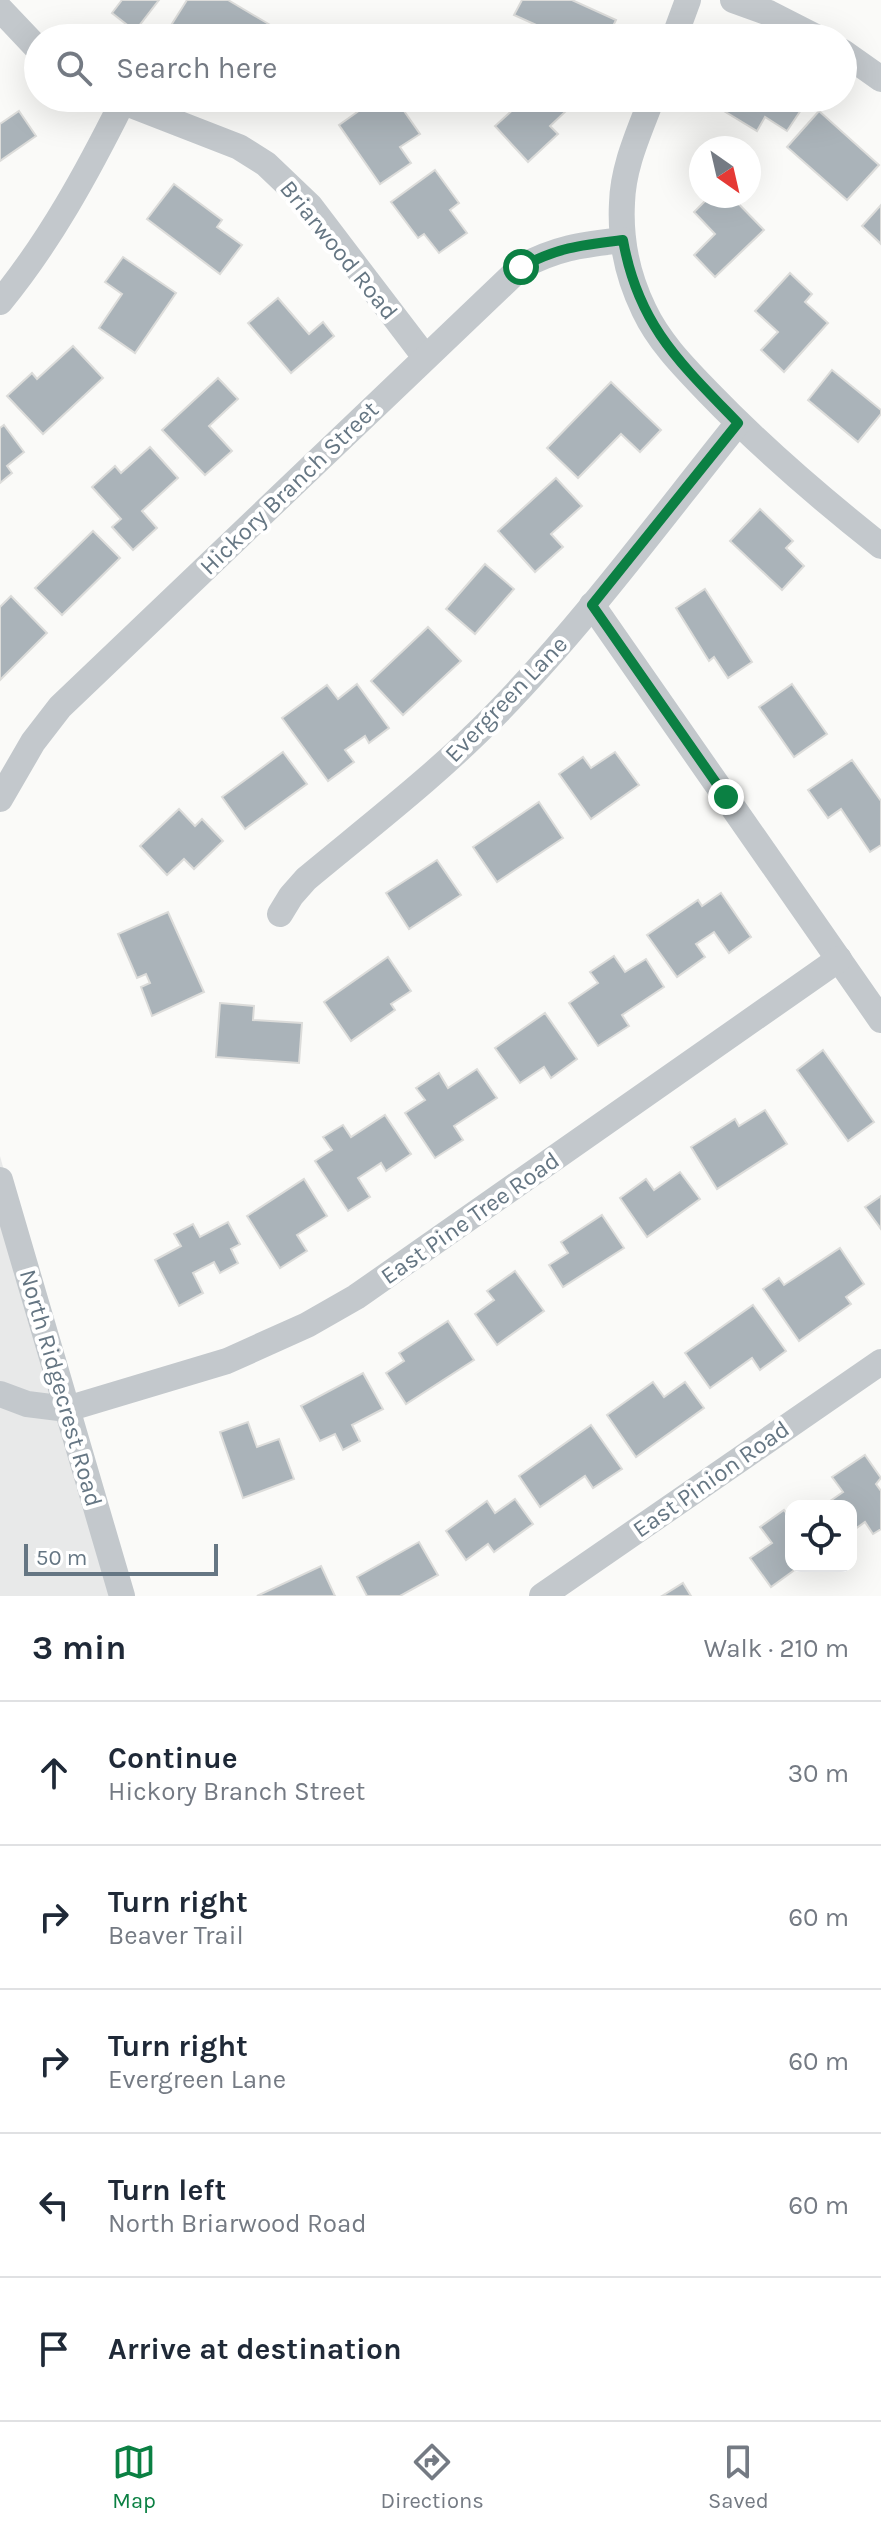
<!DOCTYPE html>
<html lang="en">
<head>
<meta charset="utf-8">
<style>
	:root { --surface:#fff; --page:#f2f2f3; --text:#1f2937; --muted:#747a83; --line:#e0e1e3; --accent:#0b8043 }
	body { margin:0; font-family:Karla,sans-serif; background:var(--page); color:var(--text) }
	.controls { position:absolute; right:24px; bottom:24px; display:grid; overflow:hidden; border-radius:16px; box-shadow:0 8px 32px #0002 }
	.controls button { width:72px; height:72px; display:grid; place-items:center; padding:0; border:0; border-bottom:2px solid var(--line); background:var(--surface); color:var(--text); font:40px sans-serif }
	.compass { position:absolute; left:689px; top:136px; width:72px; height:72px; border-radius:50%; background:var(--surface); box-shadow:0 8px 32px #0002; rotate:146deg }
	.scale { position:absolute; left:24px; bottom:20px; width:194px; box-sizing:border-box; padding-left:8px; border:4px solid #657683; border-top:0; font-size:22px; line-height:28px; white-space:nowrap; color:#657683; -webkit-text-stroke:6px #fff; paint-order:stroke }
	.stop { position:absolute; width:24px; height:24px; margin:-18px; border:6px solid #0b8043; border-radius:50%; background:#fff }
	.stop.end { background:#0b8043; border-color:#fff; box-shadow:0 2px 8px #0008 }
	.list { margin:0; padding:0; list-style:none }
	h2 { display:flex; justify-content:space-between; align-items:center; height:104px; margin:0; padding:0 32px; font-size:34px }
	h2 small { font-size:26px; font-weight:400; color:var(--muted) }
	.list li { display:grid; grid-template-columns:52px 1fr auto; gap:24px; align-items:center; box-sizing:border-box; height:144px; padding:0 32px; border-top:2px solid var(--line) }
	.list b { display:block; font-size:30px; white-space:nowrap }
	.list p { margin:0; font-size:26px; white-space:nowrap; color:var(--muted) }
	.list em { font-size:26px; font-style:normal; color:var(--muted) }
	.icon { flex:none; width:44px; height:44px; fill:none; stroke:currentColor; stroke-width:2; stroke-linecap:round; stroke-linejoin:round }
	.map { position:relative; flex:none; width:881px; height:1596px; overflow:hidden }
	.search { position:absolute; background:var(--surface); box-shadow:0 8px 32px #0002; left:24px; right:24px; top:24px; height:88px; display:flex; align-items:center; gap:20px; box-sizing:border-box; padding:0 28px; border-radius:44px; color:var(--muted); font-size:30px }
	.sheet { height:824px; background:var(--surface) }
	nav { display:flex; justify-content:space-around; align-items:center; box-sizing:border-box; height:112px; border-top:2px solid var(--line); background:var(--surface); font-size:22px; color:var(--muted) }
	nav a { display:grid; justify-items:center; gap:4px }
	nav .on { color:var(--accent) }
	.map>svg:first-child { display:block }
	.built { fill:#e8e9e9 }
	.building { fill:#aab3b9; stroke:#dcdcda; stroke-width:2 }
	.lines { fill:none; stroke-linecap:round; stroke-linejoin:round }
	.minor { stroke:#c3c8cc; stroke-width:26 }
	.route { stroke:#0b8043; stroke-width:10 }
	.labels { text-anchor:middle; stroke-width:8; stroke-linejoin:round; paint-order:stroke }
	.street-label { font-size:24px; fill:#657683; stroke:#fff }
</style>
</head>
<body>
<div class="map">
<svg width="881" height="1596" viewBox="0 0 881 1596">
	<rect width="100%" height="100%" fill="#fafaf8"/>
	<path class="built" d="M0 1156 107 1545 121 1596H0Z"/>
	<g class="building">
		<path d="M122 0H159L135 31 112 13Z"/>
		<path d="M187 0H228L272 26 265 38H220L204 28 198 38H163Z"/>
		<path d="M522 0H572L616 20 607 38H590L579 33 577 38H565L514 15Z"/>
		<path d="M377 98H395L420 134 400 147 411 163 380 184 339 125Z"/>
		<path d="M526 98H554L566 111 550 126 558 134 528 162 495 126Z"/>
		<path d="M707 98H788L803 107 787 131 765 117 757 131 706 100Z"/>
		<path d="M19 111 36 136 0 161V124Z"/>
		<path d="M819 111 879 165 847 200 787 147Z"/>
		<path d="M435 170 459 203 450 210 467 233 439 253 424 234 418 238 391 202Z"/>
		<path d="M174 184 222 220 217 227 242 245 220 274 147 219Z"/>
		<path d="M710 196H731L764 230 715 277 694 255 715 234 694 212Z"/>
		<path d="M881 205V244L862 226Z"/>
		<path d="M123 257 176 293 135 353 99 328 122 294 105 282Z"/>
		<path d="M790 273 812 294 805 302 828 323 784 372 761 350 778 332 755 311Z"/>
		<path d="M278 298 309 334 323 322 334 336 291 373 248 323Z"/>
		<path d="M73 346 103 378 43 434 7 396 32 373 37 379Z"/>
		<path d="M832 370 881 410V414L858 442 808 400Z"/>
		<path d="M218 378 238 399 209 426 232 451 205 475 162 430Z"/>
		<path d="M611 382 661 430 640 452 621 434 578 478 547 448Z"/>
		<path d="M4 425 24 452 7 466 12 473 0 483V428Z"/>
		<path d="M150 447 178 478 142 511 157 528 133 550 112 527 121 519 92 487 115 466 121 473Z"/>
		<path d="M556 478 582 506 551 534 563 547 535 572 498 531Z"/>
		<path d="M760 509 793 541 786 548 804 566 782 590 730 541Z"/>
		<path d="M93 531 120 558 62 615 35 588Z"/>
		<path d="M485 564 514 589 475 634 446 609Z"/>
		<path d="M705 589 752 662 728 678 714 657 709 661 676 608Z"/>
		<path d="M11 596 47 633 0 680V607Z"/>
		<path d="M428 627 461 661 403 715 371 681Z"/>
		<path d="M357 684 389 728 369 743 365 736 345 750 354 762 328 781 282 718 327 685 338 699Z"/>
		<path d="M792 684 827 734 794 757 759 707Z"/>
		<path d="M283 752 307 784 245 829 222 797Z"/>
		<path d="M615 752 639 785 591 819 559 774 583 757 591 768Z"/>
		<path d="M852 760 881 801V845L870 852 841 809 828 818 808 790Z"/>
		<path d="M539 802 563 838 497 882 473 847Z"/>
		<path d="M179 809 195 826 202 819 223 841 194 869 184 859 167 875 140 846Z"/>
		<path d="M437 860 461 895 409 929 386 893Z"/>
		<path d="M721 893 751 937 729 953 714 932 696 944 705 957 677 977 647 935 698 900 702 906Z"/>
		<path d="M168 912 204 992 152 1016 141 987 150 983 146 974 137 978 118 934Z"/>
		<path d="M614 956 625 972 646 959 664 987 622 1015 629 1026 598 1046 569 1003 598 983 590 972Z"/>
		<path d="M388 957 411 991 391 1004 395 1010 351 1041 324 1002Z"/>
		<path d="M220 1003 254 1006 253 1020 302 1023 299 1063 216 1057Z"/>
		<path d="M545 1013 577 1059 551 1078 544 1067 520 1083 495 1048Z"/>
		<path d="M823 1050 874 1122 848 1141 797 1070Z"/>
		<path d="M477 1069 497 1098 454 1126 463 1140 435 1158 405 1113 425 1100 416 1088 439 1073 448 1088Z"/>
		<path d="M765 1110 787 1144 717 1189 691 1147 735 1119 739 1126Z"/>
		<path d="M385 1115 411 1154 386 1171 381 1163 358 1178 370 1197 348 1211 315 1161 332 1150 323 1137 343 1125 351 1137Z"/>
		<path d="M680 1172 700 1199 647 1237 620 1198 646 1179 654 1190Z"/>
		<path d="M304 1179 327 1216 297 1235 307 1251 280 1268 247 1216Z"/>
		<path d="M881 1196V1229L865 1207Z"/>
		<path d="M602 1215 624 1248 563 1287 549 1265 568 1253 561 1242Z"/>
		<path d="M228 1222 240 1244 231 1249 238 1263 220 1273 214 1262 193 1273 203 1293 179 1306 155 1260 181 1246 174 1234 193 1224 200 1237Z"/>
		<path d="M840 1248 864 1284 846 1297 851 1304 799 1341 763 1289 779 1278 784 1285Z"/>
		<path d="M515 1271 544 1311 497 1345 475 1314 494 1300 487 1291Z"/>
		<path d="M753 1305 786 1351 760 1370 752 1358 710 1388 685 1353Z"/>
		<path d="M448 1321 474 1360 406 1404 386 1373 404 1361 399 1353Z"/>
		<path d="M363 1373 383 1409 352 1425 360 1441 343 1450 335 1434 320 1441 301 1406Z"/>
		<path d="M653 1382 664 1397 685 1382 704 1408 636 1457 607 1415Z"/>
		<path d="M248 1422 257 1447 279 1439 294 1479 243 1498 220 1432Z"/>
		<path d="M591 1425 622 1469 593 1488 585 1476 540 1507 519 1476Z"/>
		<path d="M865 1455 881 1478 876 1484 881 1491V1529L873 1534 865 1522 851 1532V1506H823L843 1492 832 1477Z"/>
		<path d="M515 1499 533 1524 494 1552 488 1544 466 1560 446 1531 487 1501 495 1513Z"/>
		<path d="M784 1510 791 1520V1566H800L771 1587 750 1558 772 1543 760 1527Z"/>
		<path d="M419 1542 438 1575 400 1596H367L357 1577Z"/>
		<path d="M321 1566 335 1596H257Z"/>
		<path d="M683 1583 691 1596H662Z"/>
	</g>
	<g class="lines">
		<g class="minor">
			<path d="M733 0 769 13 818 38"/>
			<path d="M0 9 38 49"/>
			<path d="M674 38 688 0"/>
			<path d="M843 52 881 79"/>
			<path d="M113 98 239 147 266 164 310 206 425 357"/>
			<path d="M652 98C639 133 623 166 622 203 620 240 628 277 644 310 659 342 684 367 708 392 762 448 820 498 881 546"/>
			<path d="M0 302C50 241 87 173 122 103"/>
			<path d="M592 605 881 1020"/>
			<path d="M0 799 33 742 60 707 521 267C559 247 582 245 623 240"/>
			<path d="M280 914 291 896 306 879C371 825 439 773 498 712 585 622 660 520 738 423"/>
			<path d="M0 1180 122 1596"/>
			<path d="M0 1394 27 1404 67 1409 227 1361 307 1325 356 1297 839 959"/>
			<path d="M542 1596 881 1362"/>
		</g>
	</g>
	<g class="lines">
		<path class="route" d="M521 267C559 247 582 245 623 240 638 325 680 363 738 423L592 605 726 797"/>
	</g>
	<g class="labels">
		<g class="street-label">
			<text transform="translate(339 250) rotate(51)" y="8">Briarwood Road</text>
			<text transform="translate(289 488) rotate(-44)" y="8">Hickory Branch Street</text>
			<text transform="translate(506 699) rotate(-46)" y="8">Evergreen Lane</text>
			<text transform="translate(470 1218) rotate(-35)" y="8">East Pine Tree Road</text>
			<text transform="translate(61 1388) rotate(74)" y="8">North Ridgecrest Road</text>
			<text transform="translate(711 1479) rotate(-35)" y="8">East Pinion Road</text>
		</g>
	</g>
</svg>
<div class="controls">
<button><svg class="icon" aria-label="locate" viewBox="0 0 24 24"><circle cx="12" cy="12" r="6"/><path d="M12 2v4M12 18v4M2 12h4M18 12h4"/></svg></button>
</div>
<svg class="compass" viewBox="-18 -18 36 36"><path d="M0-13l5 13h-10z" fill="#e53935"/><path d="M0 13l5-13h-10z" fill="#747a83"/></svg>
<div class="scale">50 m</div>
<div class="stop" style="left:521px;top:267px"></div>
<div class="stop end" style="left:726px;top:797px"></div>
<div class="search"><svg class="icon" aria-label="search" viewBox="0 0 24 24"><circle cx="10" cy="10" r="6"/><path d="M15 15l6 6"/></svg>Search here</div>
</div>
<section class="sheet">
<h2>3 min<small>Walk · 210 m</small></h2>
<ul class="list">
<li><svg class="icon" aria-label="ahead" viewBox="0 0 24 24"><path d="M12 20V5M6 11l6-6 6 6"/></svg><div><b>Continue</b><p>Hickory Branch Street</p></div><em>30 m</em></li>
<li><svg class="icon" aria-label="right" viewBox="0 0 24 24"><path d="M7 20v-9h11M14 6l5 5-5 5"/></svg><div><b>Turn right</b><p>Beaver Trail</p></div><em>60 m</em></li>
<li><svg class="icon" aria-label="right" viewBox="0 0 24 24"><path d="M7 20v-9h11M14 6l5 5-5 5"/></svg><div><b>Turn right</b><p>Evergreen Lane</p></div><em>60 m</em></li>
<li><svg class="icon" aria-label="left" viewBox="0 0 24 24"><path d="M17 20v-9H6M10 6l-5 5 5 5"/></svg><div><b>Turn left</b><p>North Briarwood Road</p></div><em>60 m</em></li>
<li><svg class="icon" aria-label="arrive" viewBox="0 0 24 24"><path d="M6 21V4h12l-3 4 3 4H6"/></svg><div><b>Arrive at destination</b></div></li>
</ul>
</section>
<nav>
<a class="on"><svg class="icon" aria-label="map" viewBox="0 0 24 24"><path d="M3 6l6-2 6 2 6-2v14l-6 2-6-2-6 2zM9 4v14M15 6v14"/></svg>Map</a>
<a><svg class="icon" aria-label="directions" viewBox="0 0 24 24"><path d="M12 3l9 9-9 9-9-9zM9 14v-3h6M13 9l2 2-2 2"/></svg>Directions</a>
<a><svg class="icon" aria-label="saved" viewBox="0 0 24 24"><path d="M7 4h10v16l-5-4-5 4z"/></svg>Saved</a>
</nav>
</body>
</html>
